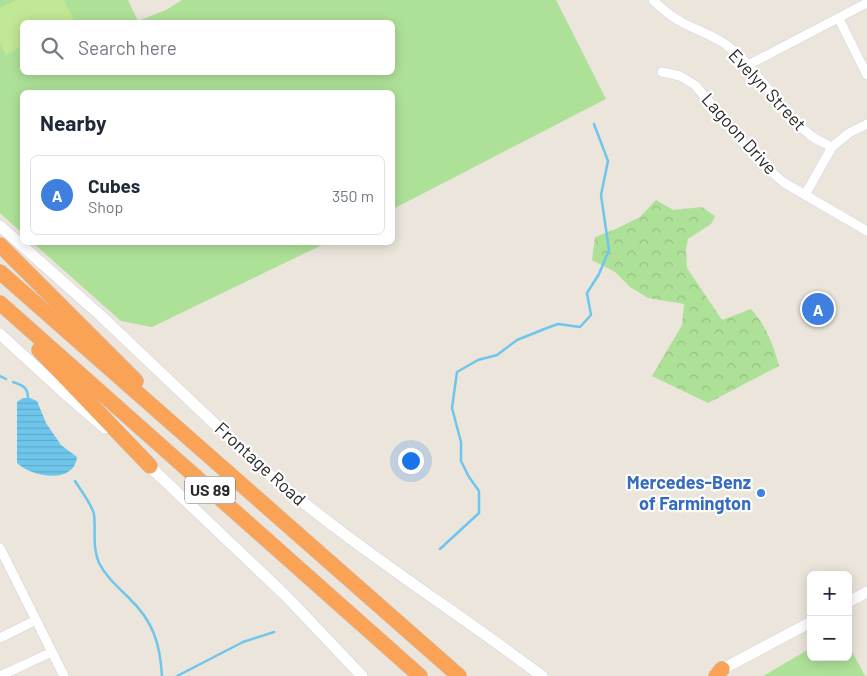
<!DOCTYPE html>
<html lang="en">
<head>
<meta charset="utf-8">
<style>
	:root { --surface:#fff; --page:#f2f2f3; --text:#1f2937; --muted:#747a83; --line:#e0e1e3; --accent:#3d59f6 }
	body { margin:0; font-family:Barlow,sans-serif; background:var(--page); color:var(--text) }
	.controls { position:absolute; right:15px; bottom:15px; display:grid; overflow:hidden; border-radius:8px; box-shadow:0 2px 12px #0003 }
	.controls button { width:45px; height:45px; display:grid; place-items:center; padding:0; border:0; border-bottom:1px solid var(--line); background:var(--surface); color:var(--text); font:25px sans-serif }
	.you { position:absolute; left:410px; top:460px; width:18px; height:18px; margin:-12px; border:4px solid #fff; border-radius:50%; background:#1a73e8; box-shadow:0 0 0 8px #1a73e833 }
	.badge { display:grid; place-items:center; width:32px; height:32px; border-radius:50%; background:var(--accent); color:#fff; font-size:16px; font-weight:700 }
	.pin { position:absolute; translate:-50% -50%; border:2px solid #fff; box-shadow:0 1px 5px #0006 }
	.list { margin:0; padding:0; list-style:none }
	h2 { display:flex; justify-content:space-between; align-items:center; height:65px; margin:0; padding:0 20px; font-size:21px }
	h2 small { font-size:16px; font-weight:400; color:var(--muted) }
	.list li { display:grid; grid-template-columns:32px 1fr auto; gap:15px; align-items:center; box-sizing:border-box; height:80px; margin:0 10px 10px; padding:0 10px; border:1px solid var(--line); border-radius:8px }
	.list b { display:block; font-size:19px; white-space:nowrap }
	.list p { margin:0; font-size:16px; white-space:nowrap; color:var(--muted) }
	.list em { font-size:16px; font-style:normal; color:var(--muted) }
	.icon { flex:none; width:28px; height:28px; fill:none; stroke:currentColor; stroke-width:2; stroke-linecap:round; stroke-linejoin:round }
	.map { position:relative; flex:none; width:867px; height:676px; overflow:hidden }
	.search { position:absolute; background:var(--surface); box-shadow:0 2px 12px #0003; left:20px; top:20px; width:375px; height:55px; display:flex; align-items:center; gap:12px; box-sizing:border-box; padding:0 18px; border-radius:8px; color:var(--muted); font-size:19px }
	.panel { position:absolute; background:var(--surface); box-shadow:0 2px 12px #0003; left:20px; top:90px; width:375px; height:155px; border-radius:8px }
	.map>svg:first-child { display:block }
	.grass { fill:#aee198; fill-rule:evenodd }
	.forest { fill:url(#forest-crowns) }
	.pitch { fill:#c1e894 }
	.water { fill:url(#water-rules) }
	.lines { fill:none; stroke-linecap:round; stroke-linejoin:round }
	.stream { stroke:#6fc6ec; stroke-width:2.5 }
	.street-casing { stroke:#d0d3e2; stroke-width:10 }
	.secondary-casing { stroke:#d0d3e2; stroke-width:12 }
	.highway-casing { stroke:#c7c7c7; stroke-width:16 }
	.street { stroke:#fff; stroke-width:9 }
	.secondary { stroke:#fff; stroke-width:11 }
	.highway { stroke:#faa357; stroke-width:15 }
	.shop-dot { fill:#3f7fe0; stroke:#fff; stroke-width:2 }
	.labels { text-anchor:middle; stroke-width:4.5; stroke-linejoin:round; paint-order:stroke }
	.shield { fill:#fff; stroke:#696969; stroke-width:1 }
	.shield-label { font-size:16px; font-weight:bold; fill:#292929 }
	.street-label { font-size:18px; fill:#292929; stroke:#fff }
	.shop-label { font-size:18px; font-weight:bold; fill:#366cbe; stroke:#fff; text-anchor:end }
</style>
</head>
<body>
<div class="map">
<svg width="867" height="676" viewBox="0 0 867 676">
	<defs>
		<pattern id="forest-crowns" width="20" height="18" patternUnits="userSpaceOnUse" patternTransform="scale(1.25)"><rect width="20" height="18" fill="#aee198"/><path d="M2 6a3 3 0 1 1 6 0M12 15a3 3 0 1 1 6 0" fill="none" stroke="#96c183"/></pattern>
		<pattern id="water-rules" width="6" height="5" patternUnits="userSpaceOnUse" patternTransform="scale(1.25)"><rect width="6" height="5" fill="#6fc6ec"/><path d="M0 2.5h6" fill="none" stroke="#60aaca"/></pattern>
	</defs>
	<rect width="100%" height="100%" fill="#ebe5db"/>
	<g class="grass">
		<path d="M0 0H128L138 21 166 10 182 0H556L606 99 393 209 392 92H22V233L0 213ZM22 22H392V72H22Z"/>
		<path d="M33 243H326L152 327 121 321Z"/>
		<path d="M848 644 865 676H763L811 648V657H848Z"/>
	</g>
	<path class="forest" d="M656 200 673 210 702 207 715 216 711 224 688 239 686 249 687 268 722 320 751 309C766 326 773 344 779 366L708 403 652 376 682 325 684 304 648 298 630 287 615 272 592 260 595 237 618 228 640 217Z"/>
	<path class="pitch" d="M16 0H64L74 20 69 22H22V46L6 55 0 43V8Z"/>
	<path class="water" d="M23 398H30L37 401 46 423 61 445 77 457C74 485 31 477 17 463V402Z"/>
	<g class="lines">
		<g class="stream">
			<path d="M0 376 6 379"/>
			<path d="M13 382C22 385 28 387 28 398"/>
			<path d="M75 481C80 489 92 505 94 514 96 530 92 547 99 563 106 577 118 587 129 598 153 621 160 643 162 676"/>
			<path d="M440 549 479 513V491L469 477 461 461V442L452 408 457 372 478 360 497 355 517 340 547 328 558 324 580 327 591 315 587 293 599 274 609 250 601 195 608 161 594 124"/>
			<path d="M177 676 243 642 274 632"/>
		</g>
		<g class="street-casing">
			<g id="street">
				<path d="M653 0C662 9 672 17 683 23 697 30 712 35 725 44 758 68 777 108 809 134 815 140 825 143 832 147"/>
				<path d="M839 19 867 75"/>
				<path d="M748 65 867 3"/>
				<path d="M662 72 680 76 695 85 757 159 783 182 867 231"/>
				<path d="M805 195 832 147 849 133 867 124"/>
				<path d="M0 548 64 676"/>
				<path d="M0 638 36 620"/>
				<path d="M0 676 52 652"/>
			</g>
		</g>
		<g class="secondary-casing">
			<g id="secondary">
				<path d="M0 226 100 315 259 466C348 543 448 606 542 676"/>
				<path d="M0 334 62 391 105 428"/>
				<path d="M144 461 286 596 362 676"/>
				<path d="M848 602 867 592"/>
				<path d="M715 673 811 622"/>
			</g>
		</g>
		<g class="highway-casing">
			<g id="highway">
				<path d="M0 245 136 381"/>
				<path d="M0 272 459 676"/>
				<path d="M0 303 420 676"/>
				<path d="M39 350 150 466"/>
				<path d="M716 676 722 669"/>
			</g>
		</g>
		<use href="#street" class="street"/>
		<use href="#secondary" class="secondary"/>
		<use href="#highway" class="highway"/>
	</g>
	<circle class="shop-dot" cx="761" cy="493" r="5"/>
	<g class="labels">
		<rect class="shield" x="185" y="476.5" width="50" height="27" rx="4"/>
		<g class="shield-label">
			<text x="210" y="496">US 89</text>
		</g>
		<g class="street-label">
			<text transform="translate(767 90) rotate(47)" y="6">Evelyn Street</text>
			<text transform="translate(739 134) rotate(48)" y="6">Lagoon Drive</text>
			<text transform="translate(260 464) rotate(42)" y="6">Frontage Road</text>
		</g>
		<g class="shop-label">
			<text x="751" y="489">Mercedes-Benz<tspan x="751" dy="21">of Farmington</tspan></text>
		</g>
	</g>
</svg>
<div class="controls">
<button>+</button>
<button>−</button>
</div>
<div class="you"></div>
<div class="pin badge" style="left:818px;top:309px;background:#3f7fe0">A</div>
<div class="search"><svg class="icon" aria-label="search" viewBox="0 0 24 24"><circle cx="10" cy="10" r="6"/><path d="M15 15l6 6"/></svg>Search here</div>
<section class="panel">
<h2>Nearby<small></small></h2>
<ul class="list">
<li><span class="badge" style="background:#3f7fe0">A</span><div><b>Cubes</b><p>Shop</p></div><em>350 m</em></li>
</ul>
</section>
</div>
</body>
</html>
